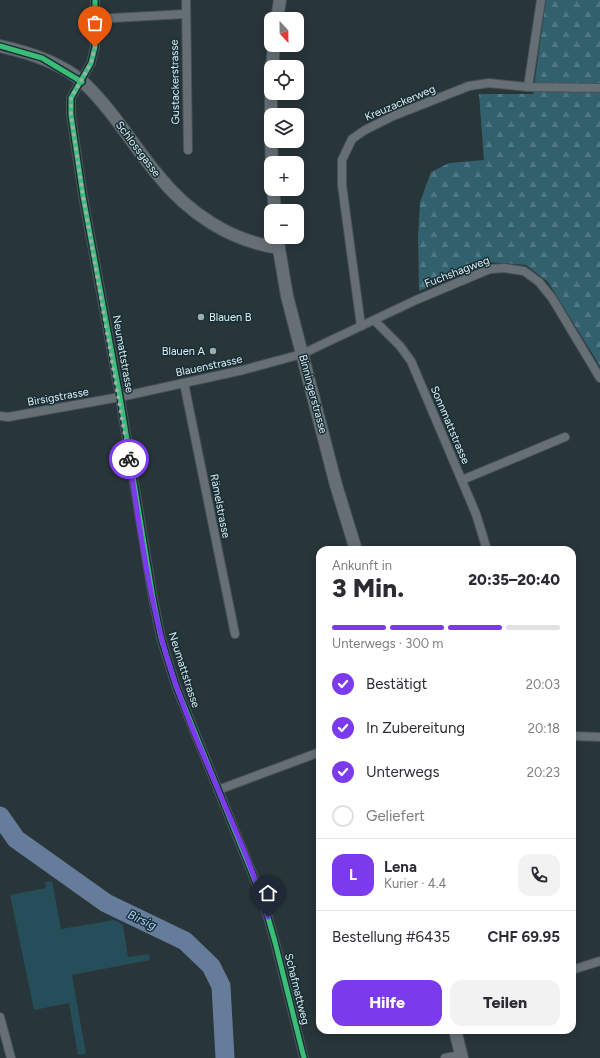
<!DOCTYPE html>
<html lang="de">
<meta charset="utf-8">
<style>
:root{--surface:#fff;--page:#f2f2f3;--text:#2b2b33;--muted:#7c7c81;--line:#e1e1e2;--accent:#7c3aed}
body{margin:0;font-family:Figtree,sans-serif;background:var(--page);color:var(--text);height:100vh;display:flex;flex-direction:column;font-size:15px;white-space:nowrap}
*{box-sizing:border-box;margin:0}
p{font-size:13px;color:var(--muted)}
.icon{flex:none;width:22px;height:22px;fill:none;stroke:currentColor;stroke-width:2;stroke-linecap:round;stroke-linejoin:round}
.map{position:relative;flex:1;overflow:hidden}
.details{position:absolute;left:316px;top:546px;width:260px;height:488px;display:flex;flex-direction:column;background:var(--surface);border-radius:12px;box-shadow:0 2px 10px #0003}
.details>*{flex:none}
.needle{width:26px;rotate:158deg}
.tools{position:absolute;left:264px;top:12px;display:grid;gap:8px}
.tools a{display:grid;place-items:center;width:40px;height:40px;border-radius:8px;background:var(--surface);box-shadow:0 2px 10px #0003;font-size:20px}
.pin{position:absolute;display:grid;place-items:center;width:34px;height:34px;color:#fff;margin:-41px -17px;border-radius:50% 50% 50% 0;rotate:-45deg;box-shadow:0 0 4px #0007}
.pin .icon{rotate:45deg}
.courier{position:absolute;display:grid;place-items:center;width:40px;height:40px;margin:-20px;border:3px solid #7c3aed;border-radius:50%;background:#fff;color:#222;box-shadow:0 1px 5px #0007}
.summary em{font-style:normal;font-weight:800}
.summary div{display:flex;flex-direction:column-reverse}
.summary{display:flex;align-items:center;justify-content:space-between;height:68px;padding:0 16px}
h1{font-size:26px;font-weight:800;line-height:30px}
.bar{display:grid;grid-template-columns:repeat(4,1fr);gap:6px 4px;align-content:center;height:48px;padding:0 16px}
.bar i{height:5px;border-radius:3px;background:var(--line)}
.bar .on{background:var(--accent)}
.bar p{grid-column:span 4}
.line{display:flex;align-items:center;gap:10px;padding:0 16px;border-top:1px solid var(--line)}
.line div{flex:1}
.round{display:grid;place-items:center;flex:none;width:42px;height:42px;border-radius:12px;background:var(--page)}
ol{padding:0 16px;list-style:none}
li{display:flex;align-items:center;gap:12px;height:44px}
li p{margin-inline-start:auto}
li .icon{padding:4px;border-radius:50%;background:var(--accent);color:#fff;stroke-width:4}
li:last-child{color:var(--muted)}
li i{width:22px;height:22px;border:2px solid var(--line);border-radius:50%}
.primary-button{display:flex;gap:8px;margin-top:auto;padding:8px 16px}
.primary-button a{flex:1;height:46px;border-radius:12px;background:var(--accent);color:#fff;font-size:16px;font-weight:800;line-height:46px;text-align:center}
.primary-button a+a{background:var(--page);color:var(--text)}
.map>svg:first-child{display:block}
</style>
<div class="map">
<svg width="600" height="1058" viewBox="0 0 600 1058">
<defs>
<pattern id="forest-firs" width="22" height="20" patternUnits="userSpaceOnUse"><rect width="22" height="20" fill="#33606d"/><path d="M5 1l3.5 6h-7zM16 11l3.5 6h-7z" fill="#507782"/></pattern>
</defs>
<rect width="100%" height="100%" fill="#283539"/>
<path fill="url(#forest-firs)" d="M546,0H600V366L548,282L526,265L488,262L419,291L418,237L420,202L431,172L449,163L484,160L479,94H533Z"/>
<path fill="#264e5a" d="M52,881L61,929L114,920L123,925L128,957L149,954L150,960L72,975L86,1054L78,1055L69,1003L34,1010L10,895L46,888L45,882Z"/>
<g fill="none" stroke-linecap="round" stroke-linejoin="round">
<path stroke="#657c9b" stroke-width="19" d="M0,816L16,839L106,903L185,941L211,966L221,986L225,1058"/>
<g stroke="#475256" stroke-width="10">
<g id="minor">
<path d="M95,0V47L91,63L71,98V115L83,196L120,397L153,598L161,638L176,686L263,900L275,942L304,1058"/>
<path d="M186,0L188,150"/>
<path d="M95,19L185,14"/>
<path d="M528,87L541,0"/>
<path d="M374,320L400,346L411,361L476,514L487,550"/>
<path d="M361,326L342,185V160L352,139L365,130L393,116L469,86L489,83L528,87L600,88"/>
<path d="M184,383L235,634"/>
<path d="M0,416L8,417L120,397L243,370L302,354L416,300L490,269L504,268L524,271L539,282L552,298L600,378"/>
<path d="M462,480L565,437"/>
<path d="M572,736L600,737"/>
<path d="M218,790L320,752"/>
<path d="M572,970L600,961"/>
<path d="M0,1017L11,1058"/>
<path d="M445,1058L461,1055"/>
</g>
</g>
<g stroke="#475256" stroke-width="14">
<g id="secondary">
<path d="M277,19L280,0"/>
<path d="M0,46C28,52 61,63 83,82C112,109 132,144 157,174C188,213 230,241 279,248"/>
<path d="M272,67L274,45"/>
<path d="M271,78V115"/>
<path d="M271,141L272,163"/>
<path d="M273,189L275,211"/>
<path d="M277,237L287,296L336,485L356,550"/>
<path d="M455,1030L462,1058"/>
</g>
</g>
<use href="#minor" stroke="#667074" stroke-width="8"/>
<use href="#secondary" stroke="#667074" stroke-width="12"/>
<g stroke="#172f36" stroke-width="8">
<g id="cycleway">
<path d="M95,0V47L91,63L71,98V115L83,196L120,397L153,598L161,638L176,686L263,900L275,942L304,1058"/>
<path d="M0,46L42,58L82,82"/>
</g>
</g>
<use href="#cycleway" stroke="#3abd76" stroke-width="5"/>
</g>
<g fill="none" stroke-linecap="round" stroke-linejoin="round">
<path stroke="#9fadb1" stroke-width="4" stroke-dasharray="0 7.2" d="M95,47L91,63L71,98V115L83,196L129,459"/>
<path stroke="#7c3aed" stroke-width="5" d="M129,459C140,526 148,596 168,661C195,749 241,830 268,917"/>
</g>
<g fill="#9fadb1" stroke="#172f36" stroke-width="1.5">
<circle cx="201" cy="317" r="4"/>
<circle cx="213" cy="351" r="4"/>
</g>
<g text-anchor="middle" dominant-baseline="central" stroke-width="3" stroke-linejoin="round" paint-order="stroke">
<g font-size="11" fill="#dfedf1" stroke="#172f36">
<text transform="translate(175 82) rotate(-91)">Gustackerstrasse</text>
<text transform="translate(400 103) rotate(-23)">Kreuzackerweg</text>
<text transform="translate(138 149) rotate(53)">Schlossgasse</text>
<text transform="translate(457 272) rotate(-21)">Fuchshagweg</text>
<text transform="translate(123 354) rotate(80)">Neumattstrasse</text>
<text transform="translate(209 366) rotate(-12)">Blauenstrasse</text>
<text transform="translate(313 394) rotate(75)">Binningerstrasse</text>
<text transform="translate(58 397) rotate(-10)">Birsigstrasse</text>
<text transform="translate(450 425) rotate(67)">Sonnmattstrasse</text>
<text transform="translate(220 506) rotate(79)">Rämelstrasse</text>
<text transform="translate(184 670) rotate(72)">Neumattstrasse</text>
<text transform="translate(297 989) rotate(76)">Schafmattweg</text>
</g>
<g font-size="11" fill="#dfedf1" stroke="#172f36" text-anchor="start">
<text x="209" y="317">Blauen B</text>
<text x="205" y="351" text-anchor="end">Blauen A</text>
</g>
<g font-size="12" font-style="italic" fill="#b2d1fd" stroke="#172f36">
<text transform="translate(142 920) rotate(25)">Birsig</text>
</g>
</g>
</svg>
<div class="tools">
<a><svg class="needle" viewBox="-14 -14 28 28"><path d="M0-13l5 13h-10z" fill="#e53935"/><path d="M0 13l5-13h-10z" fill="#7c7c81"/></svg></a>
<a><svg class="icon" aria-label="locate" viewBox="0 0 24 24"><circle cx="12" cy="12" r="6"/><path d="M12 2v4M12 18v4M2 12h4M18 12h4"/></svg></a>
<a><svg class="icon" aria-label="layers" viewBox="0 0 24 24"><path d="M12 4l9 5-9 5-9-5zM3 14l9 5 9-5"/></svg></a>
<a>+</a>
<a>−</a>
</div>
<div class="pin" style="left:95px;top:47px;background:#ea580c"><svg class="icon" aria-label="bag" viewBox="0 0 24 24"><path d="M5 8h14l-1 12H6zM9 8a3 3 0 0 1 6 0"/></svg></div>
<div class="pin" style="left:268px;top:917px;background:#1f2937"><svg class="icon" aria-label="home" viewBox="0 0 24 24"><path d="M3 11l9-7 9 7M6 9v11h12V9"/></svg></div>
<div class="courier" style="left:129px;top:459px"><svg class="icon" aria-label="bike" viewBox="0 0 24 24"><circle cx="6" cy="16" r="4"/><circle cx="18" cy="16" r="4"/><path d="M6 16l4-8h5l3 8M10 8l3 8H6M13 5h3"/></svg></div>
<section class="details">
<div class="summary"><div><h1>3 Min.</h1><p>Ankunft in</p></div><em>20:35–20:40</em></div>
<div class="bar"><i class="on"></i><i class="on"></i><i class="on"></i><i></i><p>Unterwegs · 300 m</p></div>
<ol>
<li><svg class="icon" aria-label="check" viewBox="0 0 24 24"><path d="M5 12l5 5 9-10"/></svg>Bestätigt<p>20:03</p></li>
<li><svg class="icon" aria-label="check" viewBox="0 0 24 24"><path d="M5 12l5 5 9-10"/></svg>In Zubereitung<p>20:18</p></li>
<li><svg class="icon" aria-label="check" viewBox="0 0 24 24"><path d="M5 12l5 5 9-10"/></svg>Unterwegs<p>20:23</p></li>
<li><i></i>Geliefert</li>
</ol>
<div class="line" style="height:72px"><b class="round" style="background:var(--accent);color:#fff">L</b><div><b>Lena</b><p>Kurier · 4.4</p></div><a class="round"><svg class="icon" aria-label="phone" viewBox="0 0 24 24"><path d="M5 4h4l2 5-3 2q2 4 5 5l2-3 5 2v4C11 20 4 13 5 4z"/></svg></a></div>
<div class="line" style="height:52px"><div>Bestellung #6435</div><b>CHF 69.95</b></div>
<div class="primary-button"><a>Hilfe</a><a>Teilen</a></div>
</section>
</div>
